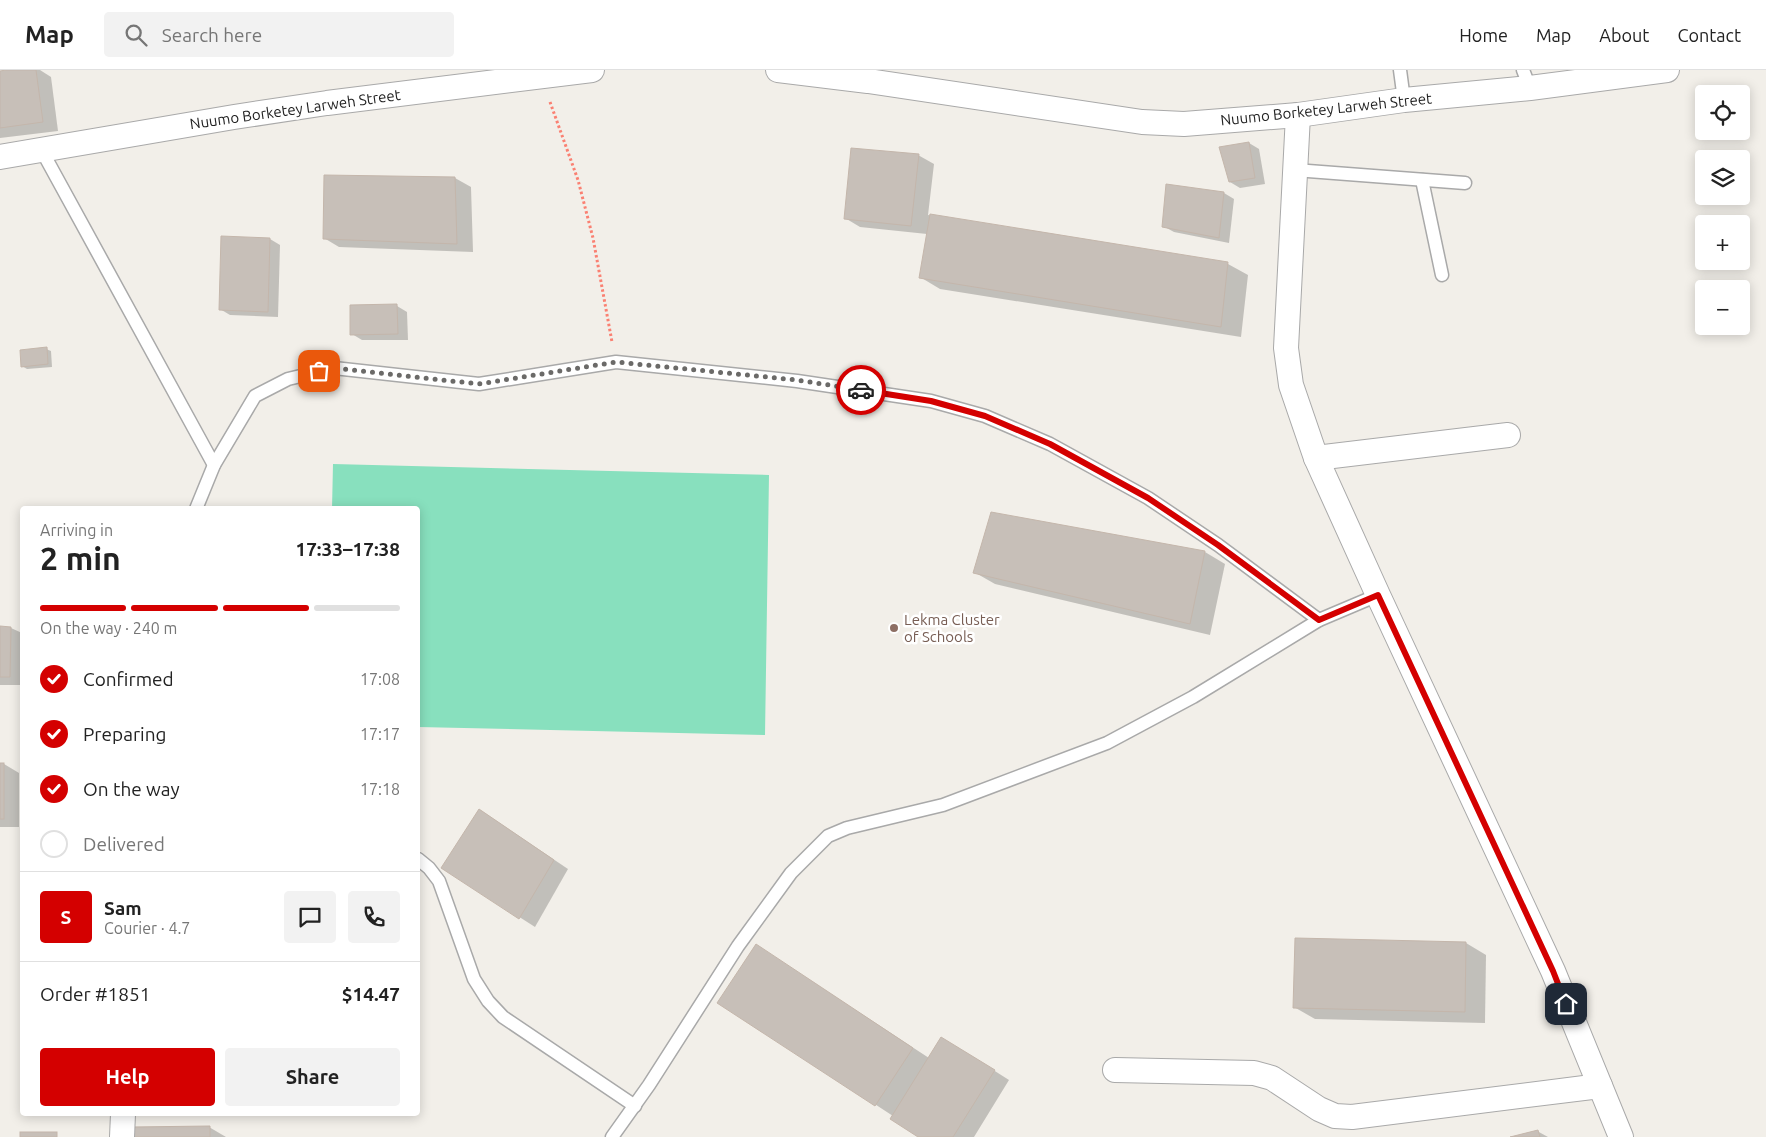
<!DOCTYPE html>
<meta charset="utf-8">
<style>
:root{--surface:#fff;--page:#f2f2f2;--text:#222;--muted:#767676;--line:#e0e0e0;--accent:#d40000}
body{margin:0;font-family:Ubuntu,sans-serif;background:var(--page);color:var(--text);height:100vh;display:flex;flex-direction:column;font-size:19px;white-space:nowrap}
*{box-sizing:border-box;margin:0}
p{font-size:16px;color:var(--muted)}
.icon{flex:none;width:28px;height:28px;fill:none;stroke:currentColor;stroke-width:2;stroke-linecap:round;stroke-linejoin:round}
.map{position:relative;flex:1;overflow:hidden}
.side{position:absolute;left:20px;top:436px;width:400px;height:610px;display:flex;flex-direction:column;background:var(--surface);border-radius:5px;box-shadow:0 2px 12px #0003}
.side>*{flex:none}
.controls{position:absolute;left:1695px;top:15px;display:grid;gap:10px}
.controls a{display:grid;place-items:center;width:55px;height:55px;border-radius:5px;background:var(--surface);box-shadow:0 2px 12px #0003;font-size:25px}
.pin{position:absolute;display:grid;place-items:center;width:42px;height:42px;color:#fff;margin:-21px;border-radius:10px;box-shadow:0 2px 8px #0006}
.courier{position:absolute;display:grid;place-items:center;width:50px;height:50px;margin:-25px;border:4px solid #d40000;border-radius:50%;background:#fff;color:#222;box-shadow:0 1px 6px #0007}
.head em{font-style:normal;font-weight:700}
.head div{display:flex;flex-direction:column-reverse}
.head{display:flex;align-items:center;justify-content:space-between;height:85px;padding:0 20px}
h1{font-size:32px;font-weight:700;line-height:38px}
.bar{display:grid;grid-template-columns:repeat(4,1fr);gap:8px 5px;align-content:center;height:60px;padding:0 20px}
.bar i{height:6px;border-radius:4px;background:var(--line)}
.bar .current{background:var(--accent)}
.bar p{grid-column:span 4}
.line{display:flex;align-items:center;gap:12px;padding:0 20px;border-top:1px solid var(--line)}
.line div{flex:1}
.round{display:grid;place-items:center;flex:none;width:52px;height:52px;border-radius:5px;background:var(--page)}
ol{padding:0 20px;list-style:none}
li{display:flex;align-items:center;gap:15px;height:55px}
li p{margin-inline-start:auto}
li .icon{padding:5px;border-radius:50%;background:var(--accent);color:#fff;stroke-width:4}
li:last-child{color:var(--muted)}
li i{width:28px;height:28px;border:2px solid var(--line);border-radius:50%}
.primary-button{display:flex;gap:10px;margin-top:auto;padding:10px 20px}
.primary-button a{flex:1;height:58px;border-radius:5px;background:var(--accent);color:#fff;font-size:20px;font-weight:700;line-height:58px;text-align:center}
.primary-button a+a{background:var(--page);color:var(--text)}
header{display:flex;align-items:center;gap:30px;box-sizing:border-box;height:70px;padding:0 25px;background:var(--surface);border-bottom:1px solid var(--line)}
header strong{font-size:24px}
nav{display:flex;gap:28px;margin-inline-start:auto;font-size:18px}
.search{width:350px;height:45px;background:var(--page);display:flex;align-items:center;gap:12px;box-sizing:border-box;padding:0 18px;border-radius:5px;color:var(--muted);font-size:19px}
.map>svg:first-child{display:block}
</style>
<header>
<strong>Map</strong>
<div class="search"><svg class="icon" aria-label="search" viewBox="0 0 24 24"><circle cx="10" cy="10" r="6"/><path d="M15 15l6 6"/></svg>Search here</div>
<nav><a>Home</a><a>Map</a><a>About</a><a>Contact</a></nav>
</header>
<div class="map">
<svg width="1766" height="1067" viewBox="0 0 1766 1067">
<rect width="100%" height="100%" fill="#f2efe9"/>
<path fill="#88e0be" d="M333,394L769,405L765,665L418,657V439H332Z"/>
<g fill="#0003">
<path d="M16,0H40L51,7L58,61L0,68V2Z"/>
<path d="M1249,73L1259,79L1265,114L1240,118L1230,112Z"/>
<path d="M918,85L934,94L928,145L1228,194L1248,205L1241,267L940,219L920,207L927,164L860,157L845,148Z"/>
<path d="M325,106L455,108L471,117L473,182L339,177L324,168Z"/>
<path d="M1168,116L1224,123L1234,129L1229,173L1174,162L1163,156Z"/>
<path d="M270,169L280,175L278,247L230,245L220,239Z"/>
<path d="M397,236L407,242L408,270H362L352,264Z"/>
<path d="M46,279L51,281L52,297L27,299L22,296Z"/>
<path d="M992,444L1205,482L1225,494L1210,565L995,514L974,502Z"/>
<path d="M0,558H11L22,563V615H0Z"/>
<path d="M0,694H4L19,703V757H0Z"/>
<path d="M480,740L568,799L535,857L442,798Z"/>
<path d="M1296,869L1466,873L1486,885L1485,953L1315,949L1294,937Z"/>
<path d="M756,875L929,988L957,977L1009,1010L974,1067H921L893,1046L719,932Z"/>
<path d="M209,1057L226,1067H133Z"/>
<path d="M1537,1061L1548,1067H1515Z"/>
</g>
<g fill="#c7bfb8" stroke="#c4b6ab">
<path d="M6,0H36L43,52L0,58V1Z"/>
<path d="M1249,72L1255,108L1229,112L1219,77Z"/>
<path d="M851,78L919,84L911,156L844,149Z"/>
<path d="M324,105L455,107L457,174L323,169Z"/>
<path d="M1166,114L1224,122L1219,168L1162,157Z"/>
<path d="M930,144L1228,192L1221,257L919,208Z"/>
<path d="M221,166L270,168L268,242L219,240Z"/>
<path d="M397,234L398,264L350,265V235Z"/>
<path d="M47,277L48,294L21,297L20,280Z"/>
<path d="M991,442L1205,481L1190,554L973,503Z"/>
<path d="M0,556L11,557L10,607H0Z"/>
<rect x="0" y="693" width="4" height="56"/>
<path d="M479,739L554,790L519,849L441,798Z"/>
<path d="M1295,868L1466,872L1465,942L1293,938Z"/>
<path d="M756,874L913,978L875,1036L717,933Z"/>
<path d="M941,967L995,1000L953,1067H918L890,1049Z"/>
<path d="M210,1056V1067H132V1057Z"/>
<path d="M1538,1060L1540,1067H1510Z"/>
<rect x="20" y="1062" width="37" height="5"/>
</g>
<g fill="none" stroke-linecap="round" stroke-linejoin="round">
<g stroke="#a9a9a9" stroke-width="15">
<g id="lane">
<path d="M1400,0L1404,30"/>
<path d="M1523,0L1530,18"/>
<path d="M42,81L214,395"/>
<path d="M1295,100L1465,113"/>
<path d="M1422,110L1442,205"/>
<path d="M196,439L214,395L255,326L288,309L334,298L479,314L616,292L797,311L931,331L985,346L1050,374L1148,428L1218,475L1319,550"/>
<path d="M418,789L429,798L439,811L474,909L488,931L503,947L635,1036"/>
<path d="M612,1067L649,1015L738,876L791,803L828,766L847,758L943,735L1107,673L1193,627L1319,550L1378,525"/>
</g>
</g>
<g stroke="#a9a9a9" stroke-width="26">
<g id="street">
<path d="M778,0L868,11L1142,52L1184,54L1298,45L1404,30L1530,18L1667,0"/>
<path d="M1298,45L1286,278L1291,315L1316,388L1378,525L1553,901L1621,1067"/>
<path d="M0,87L234,47L327,33L592,0"/>
<path d="M1316,388L1508,365"/>
<path d="M1115,1000L1254,1003L1272,1008L1319,1039L1335,1046L1352,1047L1600,1016"/>
<path d="M122,1067L123,1044"/>
</g>
</g>
<path stroke="#fa8072" stroke-width="3" stroke-dasharray="2.5 2.5" stroke-linecap="butt" d="M550,32L578,110L593,168L612,272"/>
<use href="#lane" stroke="#fff" stroke-width="12"/>
<use href="#street" stroke="#fff" stroke-width="24"/>
</g>
<g fill="none" stroke-linecap="round" stroke-linejoin="round">
<path stroke="#6b6a68" stroke-width="5" stroke-dasharray="0 9" d="M319,301L334,298L479,314L616,292L797,310L861,320"/>
<path stroke="#d40000" stroke-width="6" d="M861,320L931,331L985,346L1050,374L1148,428L1218,475L1319,550L1378,525L1553,901L1566,934"/>
</g>
<circle fill="#8d6e63" stroke="#fff" stroke-width="2" cx="894" cy="558" r="5"/>
<g text-anchor="middle" dominant-baseline="central" stroke-width="5" stroke-linejoin="round" paint-order="stroke">
<g font-size="15" fill="#222" stroke="#fff">
<text transform="translate(295 39) rotate(-8)">Nuumo Borketey Larweh Street</text>
<text transform="translate(1326 39) rotate(-6)">Nuumo Borketey Larweh Street</text>
</g>
<g font-size="15" fill="#785e54" stroke="#fff" text-anchor="start">
<text x="904" y="549">Lekma Cluster<tspan x="904" dy="17">of Schools</tspan></text>
</g>
</g>
</svg>
<div class="controls">
<a><svg class="icon" aria-label="locate" viewBox="0 0 24 24"><circle cx="12" cy="12" r="6"/><path d="M12 2v4M12 18v4M2 12h4M18 12h4"/></svg></a>
<a><svg class="icon" aria-label="layers" viewBox="0 0 24 24"><path d="M12 4l9 5-9 5-9-5zM3 14l9 5 9-5"/></svg></a>
<a>+</a>
<a>−</a>
</div>
<div class="pin" style="left:319px;top:301px;background:#ea580c"><svg class="icon" aria-label="bag" viewBox="0 0 24 24"><path d="M5 8h14l-1 12H6zM9 8a3 3 0 0 1 6 0"/></svg></div>
<div class="pin" style="left:1566px;top:934px;background:#1f2937"><svg class="icon" aria-label="home" viewBox="0 0 24 24"><path d="M3 11l9-7 9 7M6 9v11h12V9"/></svg></div>
<div class="courier" style="left:861px;top:320px"><svg class="icon" aria-label="car" viewBox="0 0 24 24"><path d="M5 17H2v-5l4-1 3-4h7l3 4 3 1v5h-3M9 17h6M6 11h13"/><circle cx="7" cy="17" r="2"/><circle cx="17" cy="17" r="2"/></svg></div>
<section class="side">
<div class="head"><div><h1>2 min</h1><p>Arriving in</p></div><em>17:33–17:38</em></div>
<div class="bar"><i class="current"></i><i class="current"></i><i class="current"></i><i></i><p>On the way · 240 m</p></div>
<ol>
<li><svg class="icon" aria-label="check" viewBox="0 0 24 24"><path d="M5 12l5 5 9-10"/></svg>Confirmed<p>17:08</p></li>
<li><svg class="icon" aria-label="check" viewBox="0 0 24 24"><path d="M5 12l5 5 9-10"/></svg>Preparing<p>17:17</p></li>
<li><svg class="icon" aria-label="check" viewBox="0 0 24 24"><path d="M5 12l5 5 9-10"/></svg>On the way<p>17:18</p></li>
<li><i></i>Delivered</li>
</ol>
<div class="line" style="height:90px"><b class="round" style="background:var(--accent);color:#fff">S</b><div><b>Sam</b><p>Courier · 4.7</p></div><a class="round"><svg class="icon" aria-label="chat" viewBox="0 0 24 24"><path d="M4 5h16v11H9l-5 4z"/></svg></a><a class="round"><svg class="icon" aria-label="phone" viewBox="0 0 24 24"><path d="M5 4h4l2 5-3 2q2 4 5 5l2-3 5 2v4C11 20 4 13 5 4z"/></svg></a></div>
<div class="line" style="height:65px"><div>Order #1851</div><b>$14.47</b></div>
<div class="primary-button"><a>Help</a><a>Share</a></div>
</section>
</div>
